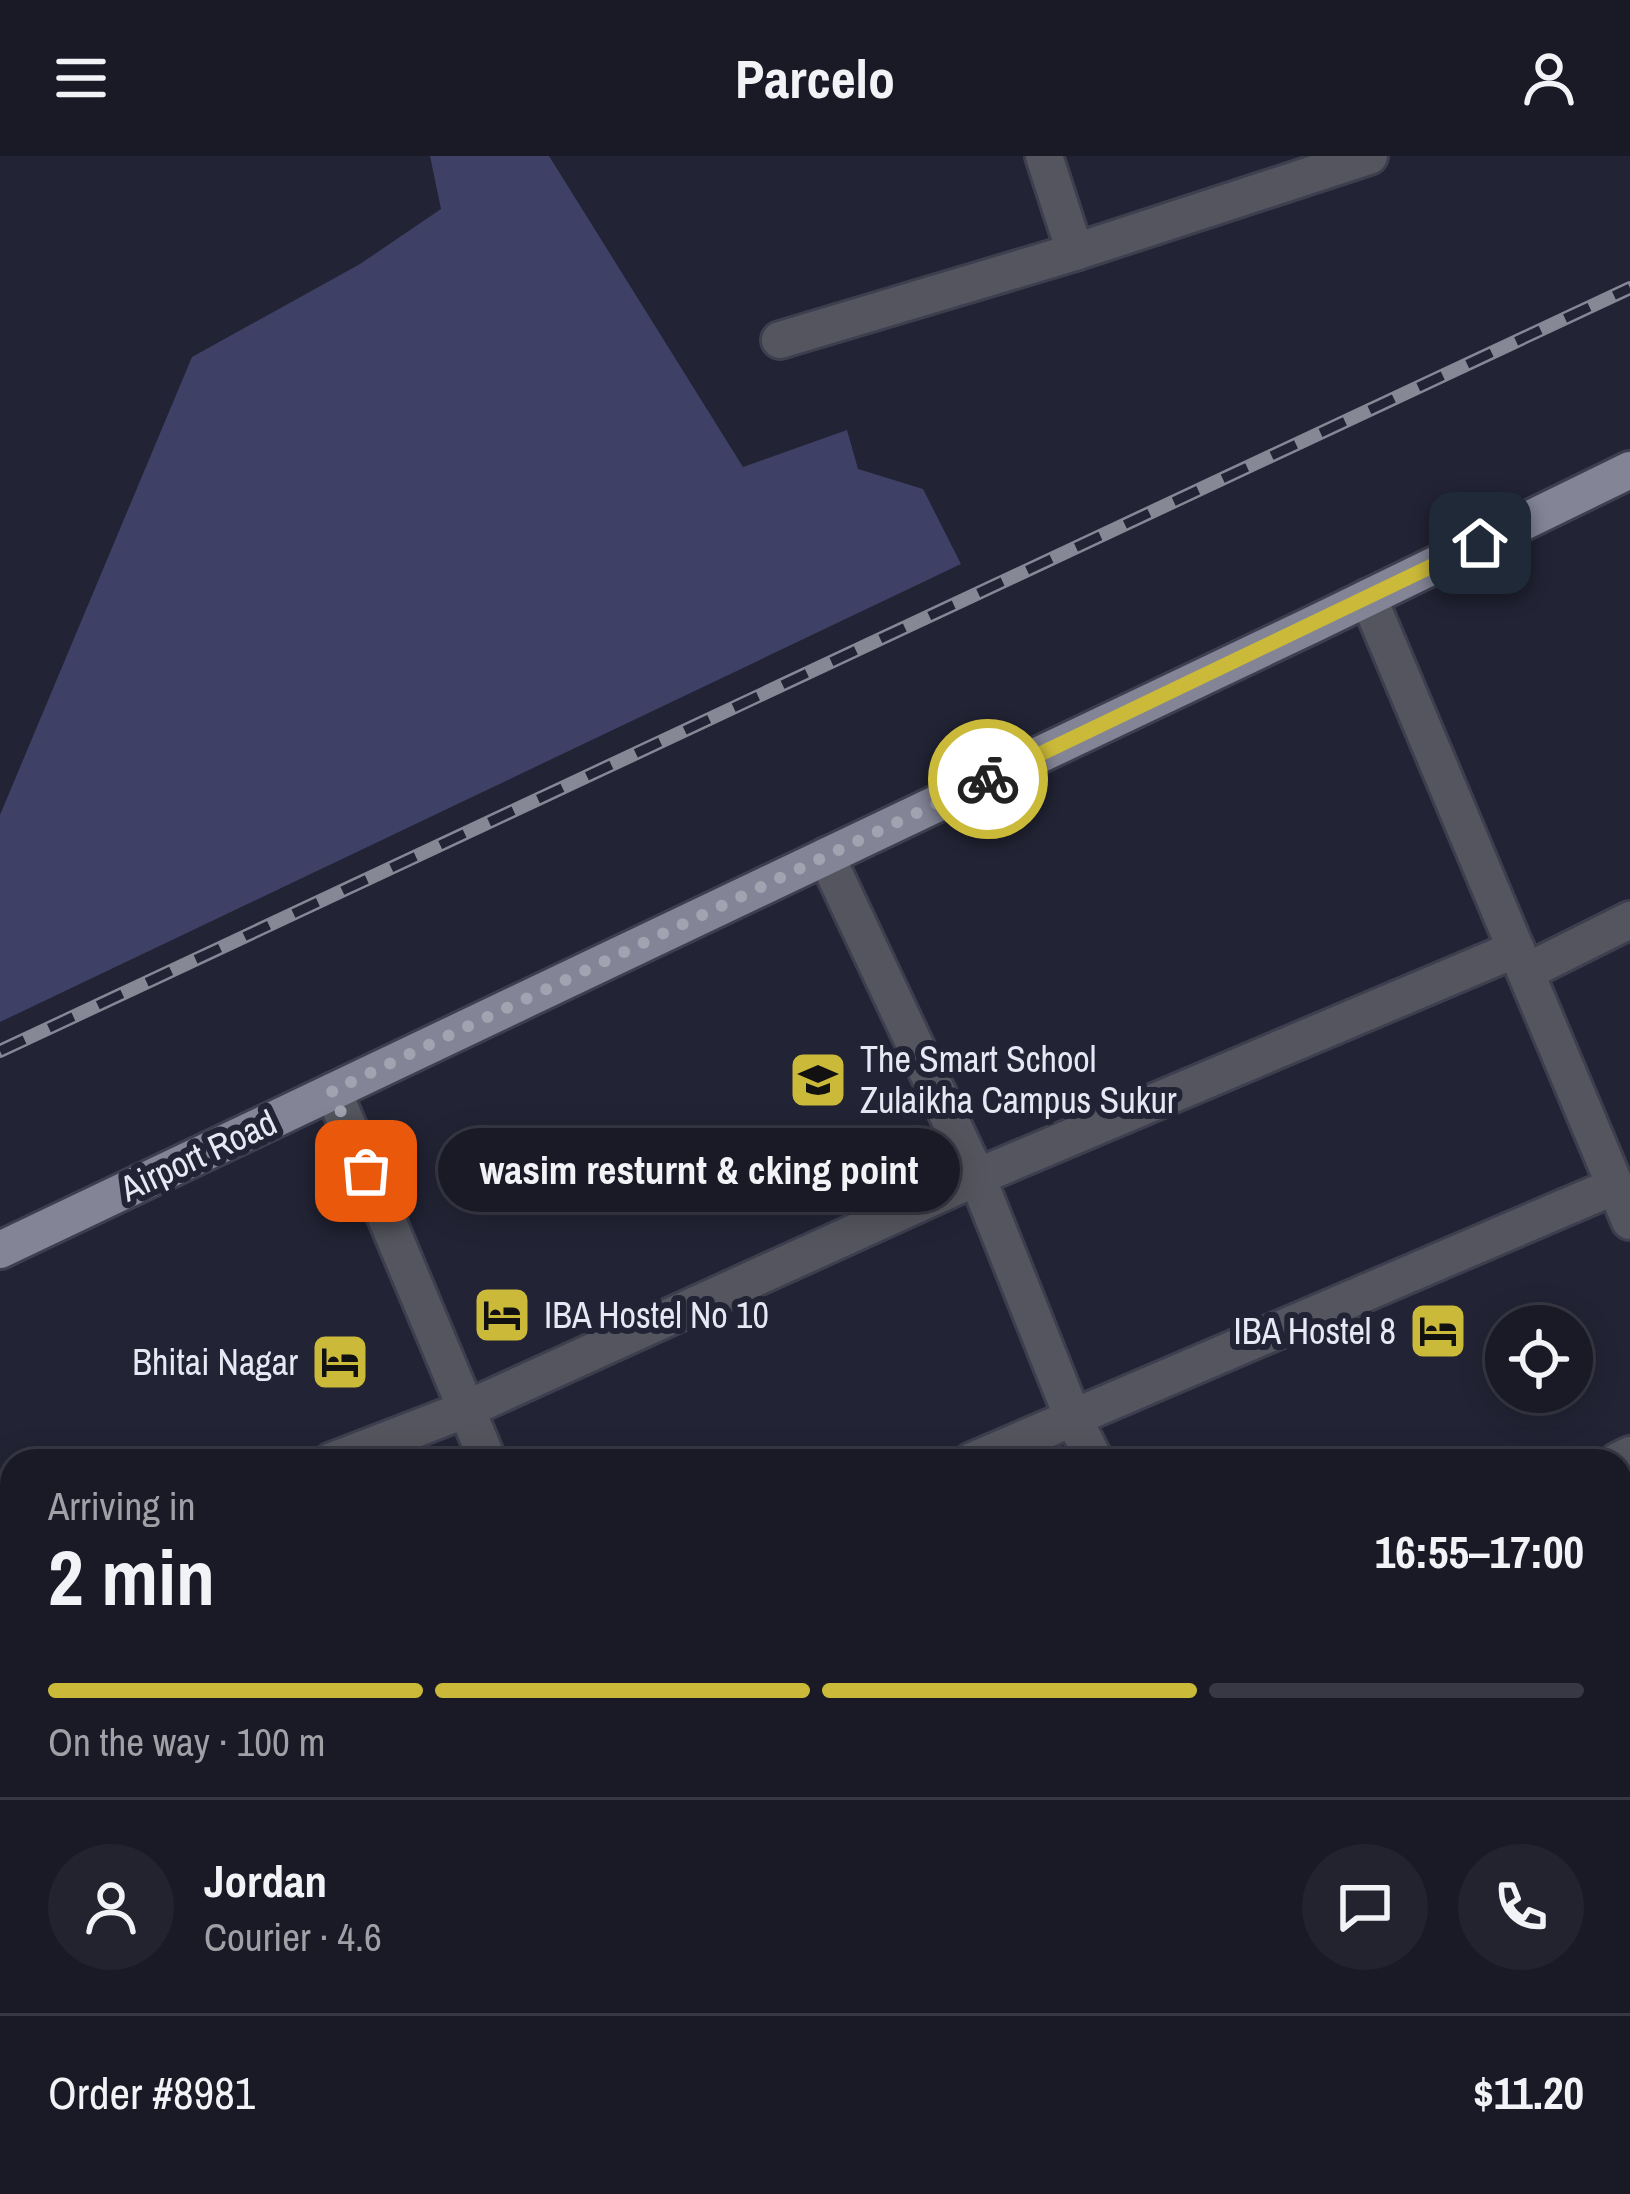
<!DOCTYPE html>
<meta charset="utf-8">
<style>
:root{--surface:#1a1a27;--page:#23232f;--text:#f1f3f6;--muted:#9fa1a7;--line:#383844;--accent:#cbba39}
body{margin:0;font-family:"Archivo Narrow",sans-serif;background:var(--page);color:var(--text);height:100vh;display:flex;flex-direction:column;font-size:45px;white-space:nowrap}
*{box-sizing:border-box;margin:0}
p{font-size:39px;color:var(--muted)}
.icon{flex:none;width:66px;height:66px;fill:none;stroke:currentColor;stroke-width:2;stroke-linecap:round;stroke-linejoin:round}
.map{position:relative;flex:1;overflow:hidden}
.side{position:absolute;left:0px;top:1293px;width:1632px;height:747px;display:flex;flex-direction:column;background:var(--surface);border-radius:36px 36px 0 0;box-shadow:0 6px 30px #0003,0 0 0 3px var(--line)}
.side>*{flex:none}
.buttons{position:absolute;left:1485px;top:1149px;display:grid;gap:24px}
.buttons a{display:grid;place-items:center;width:108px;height:108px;border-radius:50%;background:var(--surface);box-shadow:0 6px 30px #0003,0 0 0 3px var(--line);font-size:60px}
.pin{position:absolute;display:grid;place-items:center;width:102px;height:102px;color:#fff;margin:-51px;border-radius:24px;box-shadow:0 6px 18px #0006}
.courier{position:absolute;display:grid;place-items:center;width:120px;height:120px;margin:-60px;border:9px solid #cbba39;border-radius:50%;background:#fff;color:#222;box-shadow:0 3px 15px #0007}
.bubble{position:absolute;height:84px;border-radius:42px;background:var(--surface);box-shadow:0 6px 30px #0003,0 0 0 3px var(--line);font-size:39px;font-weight:800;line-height:84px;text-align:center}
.headline em{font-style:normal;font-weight:800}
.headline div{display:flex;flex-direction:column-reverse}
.headline{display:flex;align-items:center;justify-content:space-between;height:204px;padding:0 48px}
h1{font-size:78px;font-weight:800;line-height:90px}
.bar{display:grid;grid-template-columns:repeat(4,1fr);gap:18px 12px;align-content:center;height:144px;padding:0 48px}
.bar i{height:15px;border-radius:9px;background:var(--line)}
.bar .on{background:var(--accent)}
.bar p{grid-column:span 4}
.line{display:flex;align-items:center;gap:30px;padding:0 48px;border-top:3px solid var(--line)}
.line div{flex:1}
.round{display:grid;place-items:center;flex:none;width:126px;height:126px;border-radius:63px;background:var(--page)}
header{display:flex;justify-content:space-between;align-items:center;height:156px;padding:0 48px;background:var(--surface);font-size:54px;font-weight:800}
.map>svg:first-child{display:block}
</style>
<header><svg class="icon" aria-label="menu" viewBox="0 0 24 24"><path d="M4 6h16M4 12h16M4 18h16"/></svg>Parcelo<svg class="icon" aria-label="person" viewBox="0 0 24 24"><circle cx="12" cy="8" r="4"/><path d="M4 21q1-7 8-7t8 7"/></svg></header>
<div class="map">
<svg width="1630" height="2038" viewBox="0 0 1630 2038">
<rect width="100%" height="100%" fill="#222334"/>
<path fill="#3e4065" d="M430,0H549L743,311L847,274L858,313L923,333L961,408L0,866V659L192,201L360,108L441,53Z"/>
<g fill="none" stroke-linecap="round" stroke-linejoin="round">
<g stroke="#3d3f4f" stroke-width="42">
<g id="minor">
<path d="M1044,0L1075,96L1369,0"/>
<path d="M780,184L1075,96"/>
<path d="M1368,441L1630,1065"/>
<path d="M826,700L977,1021L1073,1262L1095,1305"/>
<path d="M1526,816L1630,764"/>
<path d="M333,935L488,1305"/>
<path d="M332,1305L467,1253L977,1021L1516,793"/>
<path d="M972,1305L1615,1030"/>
<path d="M1618,1305L1630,1299"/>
<path d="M0,1433L12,1429"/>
<path d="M1620,1606L1630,1601"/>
<path d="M0,1703L12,1698"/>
<path d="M1620,1899L1630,1895"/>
<path d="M0,1932L12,1960"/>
<path d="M1620,1968L1630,1964"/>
<path d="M41,2028L45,2038"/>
<path d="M780,2028L784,2038"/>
<path d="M1575,2028L1579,2038"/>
<path d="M584,2038L607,2028"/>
<path d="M960,2038L984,2028"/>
<path d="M1272,2038L1297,2028"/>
<path d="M1444,2038L1469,2028"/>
</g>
</g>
<g stroke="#3d3f4f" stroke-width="42">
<path id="major" d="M0,1094L1316,467L1630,314"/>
</g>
<use href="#minor" stroke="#54555e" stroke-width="36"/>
<use href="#major" stroke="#838597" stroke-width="36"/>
<g stroke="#878896" stroke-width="14">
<path id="rail" d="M0,895L1630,132"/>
</g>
<use href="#rail" stroke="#222334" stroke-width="9" stroke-dasharray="27" stroke-linecap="butt"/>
</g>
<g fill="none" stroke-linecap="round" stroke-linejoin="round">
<path stroke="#a1a3b0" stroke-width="12" stroke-dasharray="0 21.6" d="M366,1015L332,935L988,623"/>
<path stroke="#cbba39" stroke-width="15" d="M988,623L1480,387"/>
</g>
<defs>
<g id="school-square" transform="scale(3)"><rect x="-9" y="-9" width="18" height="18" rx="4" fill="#cbba39" stroke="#222334"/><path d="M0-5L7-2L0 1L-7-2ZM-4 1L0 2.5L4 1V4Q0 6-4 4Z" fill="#111"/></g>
<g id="hotel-square" transform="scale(3)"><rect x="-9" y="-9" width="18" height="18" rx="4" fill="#cbba39" stroke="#222334"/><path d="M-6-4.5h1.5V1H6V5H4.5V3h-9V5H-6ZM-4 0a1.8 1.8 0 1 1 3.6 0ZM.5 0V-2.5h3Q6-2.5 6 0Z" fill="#111"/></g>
</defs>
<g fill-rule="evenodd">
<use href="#school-square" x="818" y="924"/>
<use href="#hotel-square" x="502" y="1159"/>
<use href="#hotel-square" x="1438" y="1175"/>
<use href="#hotel-square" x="340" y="1206"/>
</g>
<g text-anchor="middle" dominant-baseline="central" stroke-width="12" stroke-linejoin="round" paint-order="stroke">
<g font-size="36" fill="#e6e8f3" stroke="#222334" text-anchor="start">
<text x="860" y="903">The Smart School<tspan x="860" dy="41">Zulaikha Campus Sukur</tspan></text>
<text x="544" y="1159">IBA Hostel No 10</text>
<text x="1396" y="1175" text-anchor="end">IBA Hostel 8</text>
<text x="298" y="1206" text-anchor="end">Bhitai Nagar</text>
</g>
<g font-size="36" fill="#e6e8f3" stroke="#222334">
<text transform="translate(198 999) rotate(-25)">Airport Road</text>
</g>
</g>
</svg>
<div class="buttons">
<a><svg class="icon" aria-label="locate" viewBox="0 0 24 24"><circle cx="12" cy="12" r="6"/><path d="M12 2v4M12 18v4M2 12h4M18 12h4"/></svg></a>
</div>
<div class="pin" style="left:366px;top:1015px;background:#ea580c"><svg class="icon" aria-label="bag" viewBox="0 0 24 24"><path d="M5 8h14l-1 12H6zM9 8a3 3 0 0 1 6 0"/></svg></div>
<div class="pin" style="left:1480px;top:387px;background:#1f2937"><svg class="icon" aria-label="home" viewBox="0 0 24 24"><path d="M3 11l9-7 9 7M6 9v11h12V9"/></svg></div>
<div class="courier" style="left:988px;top:623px"><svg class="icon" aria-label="bike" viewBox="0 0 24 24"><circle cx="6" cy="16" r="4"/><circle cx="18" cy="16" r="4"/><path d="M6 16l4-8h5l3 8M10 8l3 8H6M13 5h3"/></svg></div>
<div class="bubble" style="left:438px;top:972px;width:522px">wasim resturnt &amp; cking point</div>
<section class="side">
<div class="headline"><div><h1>2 min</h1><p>Arriving in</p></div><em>16:55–17:00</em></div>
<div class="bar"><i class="on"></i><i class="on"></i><i class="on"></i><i></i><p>On the way · 100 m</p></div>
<div class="line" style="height:216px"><a class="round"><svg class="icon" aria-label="person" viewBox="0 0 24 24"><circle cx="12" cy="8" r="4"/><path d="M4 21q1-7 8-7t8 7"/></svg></a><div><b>Jordan</b><p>Courier · 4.6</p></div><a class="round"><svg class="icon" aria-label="chat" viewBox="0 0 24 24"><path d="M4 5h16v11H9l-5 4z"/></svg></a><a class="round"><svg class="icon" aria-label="phone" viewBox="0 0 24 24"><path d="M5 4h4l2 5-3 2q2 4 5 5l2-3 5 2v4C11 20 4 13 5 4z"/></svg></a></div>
<div class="line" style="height:156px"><div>Order #8981</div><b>$11.20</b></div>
</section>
</div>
